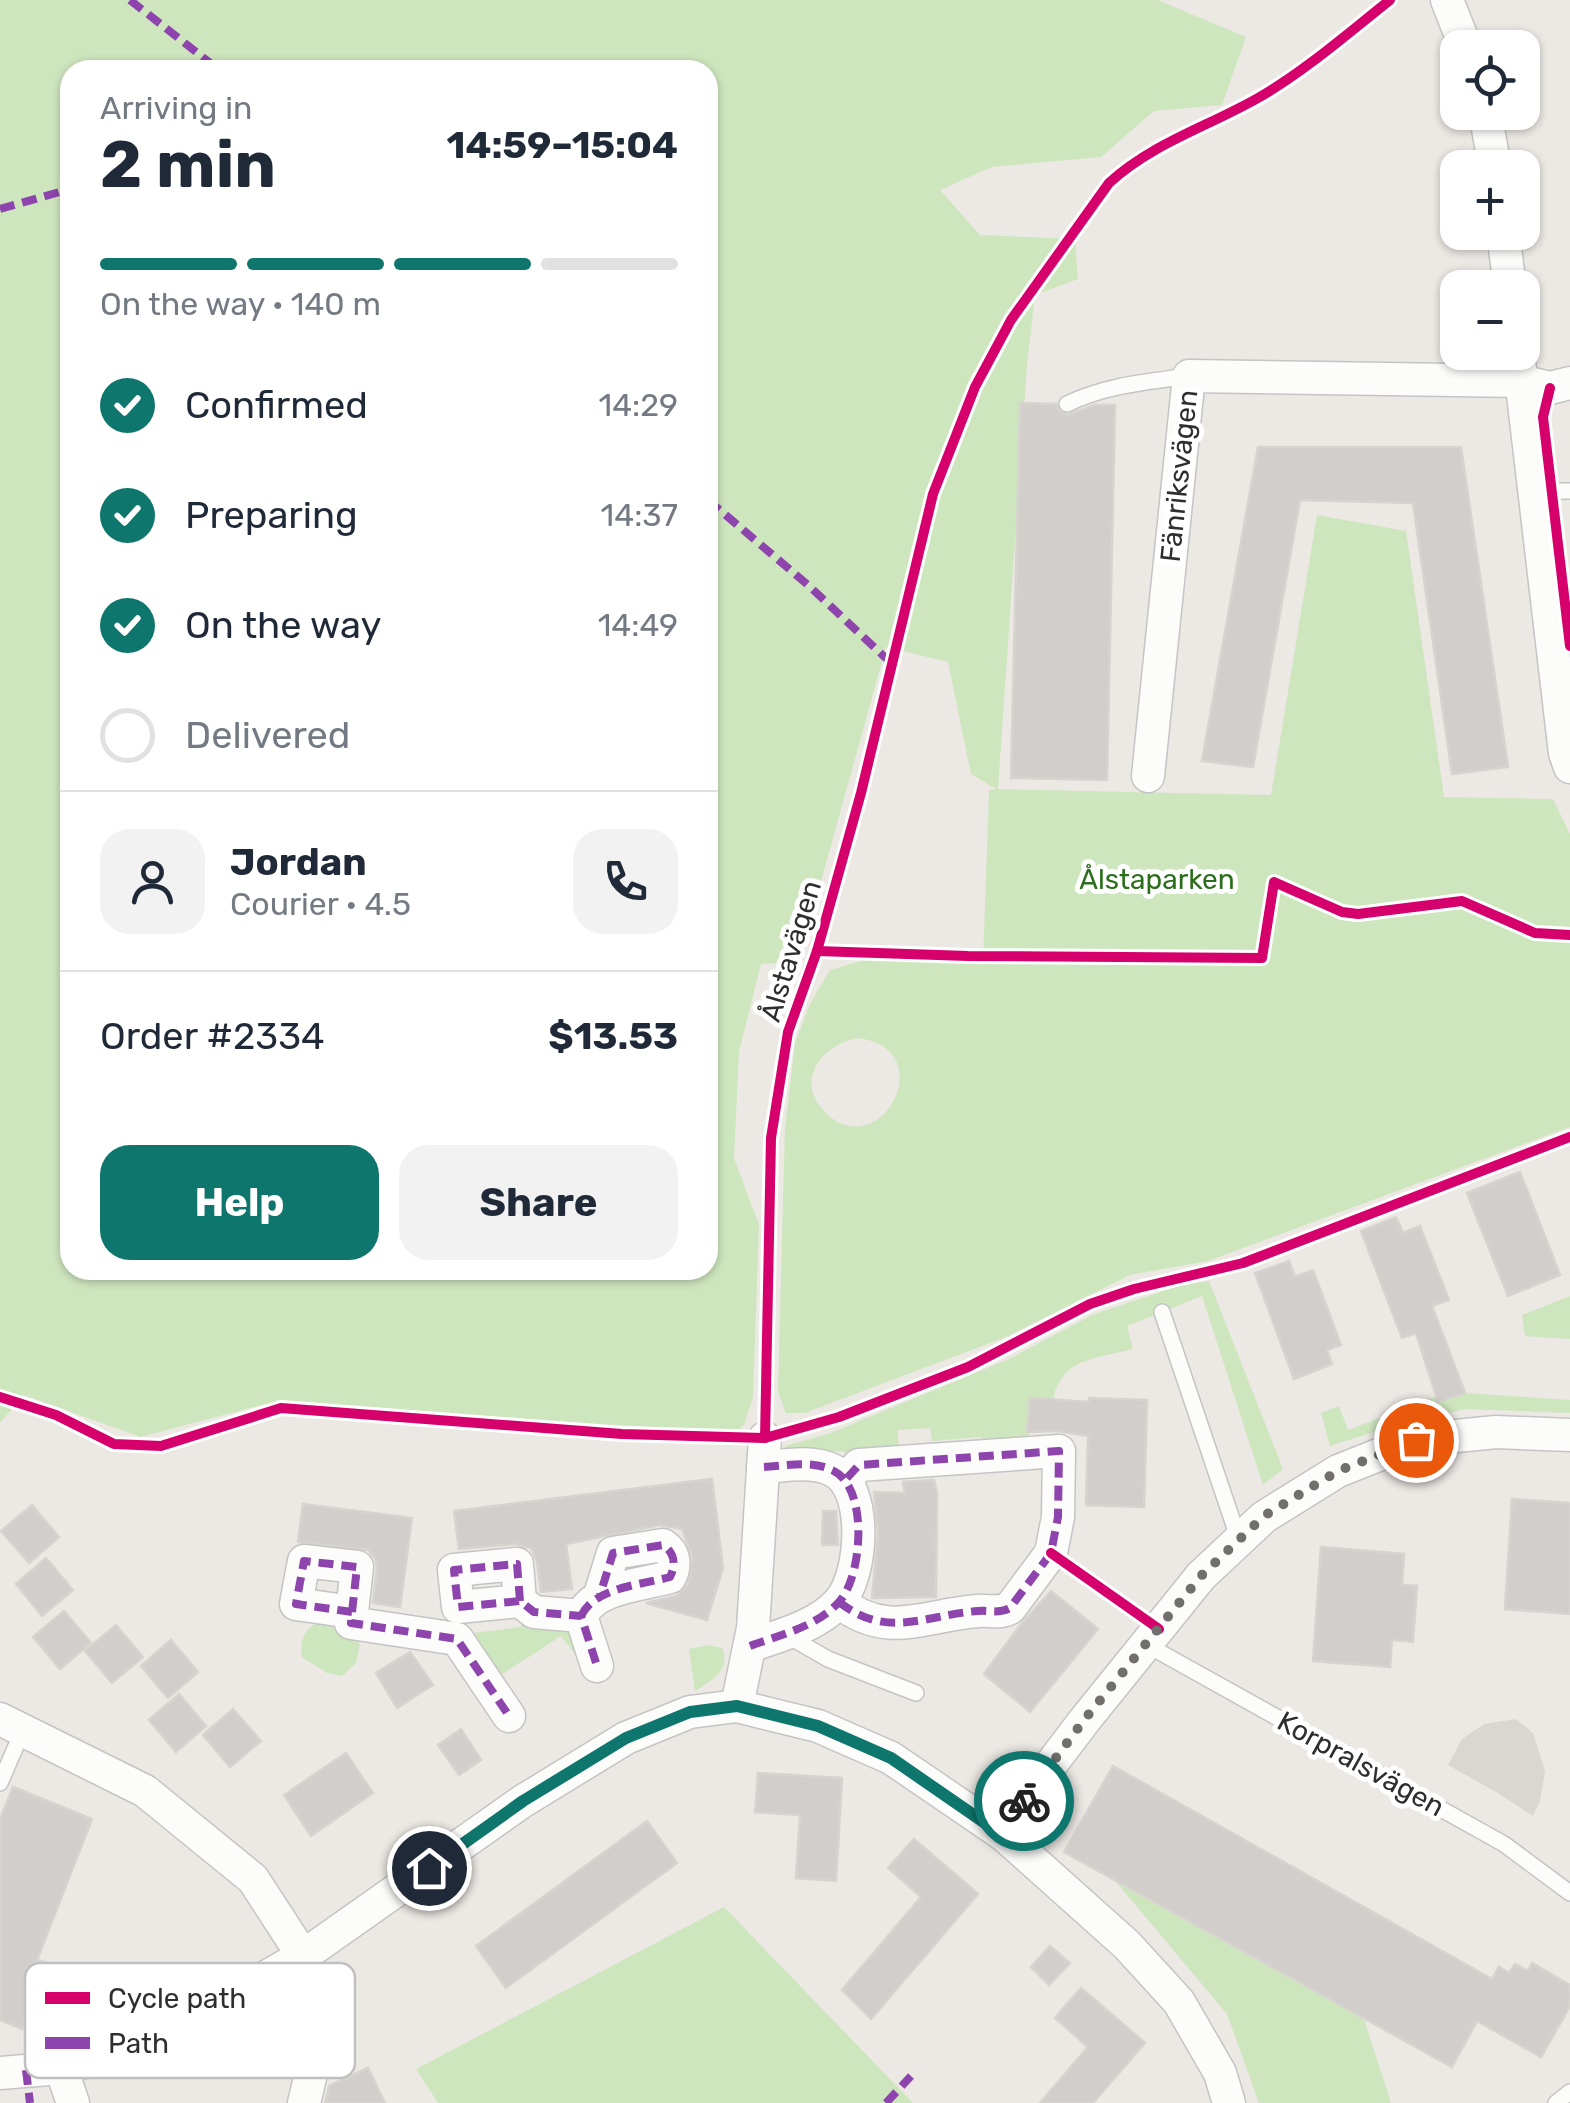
<!DOCTYPE html>
<meta charset="utf-8">
<style>
:root{--surface:#fff;--page:#f2f2f3;--text:#1f2937;--muted:#747a83;--line:#e0e1e3;--accent:#0f766e}
body{margin:0;font-family:Rubik,sans-serif;background:var(--page);color:var(--text);height:100vh;display:flex;flex-direction:column;font-size:38px;white-space:nowrap}
*{box-sizing:border-box;margin:0}
p{font-size:32px;color:var(--muted)}
.icon{flex:none;width:55px;height:55px;fill:none;stroke:currentColor;stroke-width:2;stroke-linecap:round;stroke-linejoin:round}
.map{position:relative;flex:1;overflow:hidden}
.side{position:absolute;left:60px;top:60px;width:658px;height:1220px;display:flex;flex-direction:column;background:var(--surface);border-radius:30px;box-shadow:0 2px 8px #0004}
.side>*{flex:none}
.fabs{position:absolute;left:1440px;top:30px;display:grid;gap:20px}
.fabs a{display:grid;place-items:center;width:100px;height:100px;border-radius:20px;background:var(--surface);box-shadow:0 2px 8px #0004;font-size:50px}
.pin{position:absolute;display:grid;place-items:center;width:85px;height:85px;color:#fff;margin:-42px;border:5px solid #fff;border-radius:50%;box-shadow:0 2px 10px #0007}
.courier{position:absolute;display:grid;place-items:center;width:100px;height:100px;margin:-50px;border:8px solid #0f766e;border-radius:50%;background:#fff;color:#222;box-shadow:0 2px 12px #0007}
.headline em{font-style:normal;font-weight:700}
.headline div{display:flex;flex-direction:column-reverse}
.headline{display:flex;align-items:center;justify-content:space-between;height:170px;padding:0 40px}
h1{font-size:65px;font-weight:700;line-height:75px}
.bar{display:grid;grid-template-columns:repeat(4,1fr);gap:15px 10px;align-content:center;height:120px;padding:0 40px}
.bar i{height:12px;border-radius:8px;background:var(--line)}
.bar .current{background:var(--accent)}
.bar p{grid-column:span 4}
.line{display:flex;align-items:center;gap:25px;padding:0 40px;border-top:2px solid var(--line)}
.line div{flex:1}
.round{display:grid;place-items:center;flex:none;width:105px;height:105px;border-radius:30px;background:var(--page)}
ol{padding:0 40px;list-style:none}
li{display:flex;align-items:center;gap:30px;height:110px}
li p{margin-inline-start:auto}
li .icon{padding:10px;border-radius:50%;background:var(--accent);color:#fff;stroke-width:4}
li:last-child{color:var(--muted)}
li i{width:55px;height:55px;border:5px solid var(--line);border-radius:50%}
.cta{display:flex;gap:20px;margin-top:auto;padding:20px 40px}
.cta a{flex:1;height:115px;border-radius:30px;background:var(--accent);color:#fff;font-size:40px;font-weight:700;line-height:115px;text-align:center}
.cta a+a{background:var(--page);color:var(--text)}
.map>svg:first-child{display:block}
</style>
<div class="map">
<svg width="1570" height="2103" viewBox="0 0 1570 2103">
<rect width="100%" height="100%" fill="#ece8e4"/>
<g fill="#cee6be" fill-rule="evenodd">
<path d="M0,0H1158L1246,37L1222,105L1154,111L1101,157L992,167L940,190L980,235L1075,239L1078,279L1035,295L1027,365L998,789L1271,795L1317,515L1406,531L1444,797L1553,799L1570,834V1127L1208,1261L1130,1275L1006,1337L805,1413H786L778,1392L785,1127L795,1043L809,1006L830,970L864,960L983,961L989,790L996,789L971,774L948,662L886,647L802,950L783,963L761,964L739,1052L734,1158L759,1225L753,1397L744,1425L735,1432L266,1404L140,1437L24,1395L0,1423ZM70,70H708V1270H70ZM858,1038C944,1049 879,1169 824,1111C794,1080 823,1044 858,1038Z"/>
<path d="M1209,1281L1283,1469L1263,1485L1202,1296L1127,1326L1133,1349C1096,1359 1063,1357 1053,1399L1030,1398L1029,1443L985,1448L981,1437L932,1441L930,1428L898,1430L899,1456L859,1459L841,1451L788,1459L785,1446L828,1434L1009,1359L1092,1315L1178,1286Z"/>
<path d="M1570,1296V1339L1525,1336L1522,1315Z"/>
<path d="M1465,1393L1570,1400V1413L1466,1409L1396,1425L1330,1446L1321,1413L1339,1406L1348,1430L1437,1396L1439,1402Z"/>
<path d="M520,1612L574,1619L579,1659L561,1636L490,1682L465,1634L521,1627Z"/>
<path d="M323,1621L348,1630L360,1644L356,1663L342,1676L327,1673L302,1657C299,1640 305,1626 323,1621Z"/>
<path d="M709,1645L722,1648C732,1669 710,1682 695,1691L689,1649Z"/>
<path d="M1116,1882L1364,2019L1391,2103H1259L1227,2014Z"/>
<path d="M724,1907L913,2103H438L416,2069Z"/>
</g>
<path fill="#dad6d2" d="M1516,1719L1533,1733L1545,1771L1540,1801L1533,1816L1496,1792L1448,1765L1462,1739L1484,1724Z"/>
<g fill="#d1cecb" stroke="#d7d4d0" stroke-width="2.5">
<path d="M1020,403L1056,404L1060,412L1067,415L1095,405H1115L1107,780L1011,778Z"/>
<path d="M1258,447H1461L1508,767L1452,774L1413,503L1300,500L1253,767L1202,761Z"/>
<path d="M1520,1172L1560,1275L1508,1296L1467,1193Z"/>
<path d="M1396,1217L1403,1233L1420,1226L1449,1300L1432,1306L1465,1393L1438,1402L1416,1333L1402,1338L1361,1231Z"/>
<path d="M1289,1261L1295,1277L1313,1270L1341,1345L1327,1350L1332,1364L1294,1379L1255,1273Z"/>
<path d="M1030,1398L1089,1402V1398L1147,1400L1144,1507L1086,1505L1088,1436L1058,1431L1027,1432Z"/>
<path d="M712,1479L723,1568L707,1620L646,1603L676,1596L688,1585L693,1558L682,1529L660,1525L566,1544L572,1589L541,1592L537,1561L531,1548L515,1544L459,1549L454,1511Z"/>
<path d="M934,1480L937,1493L936,1597L872,1598L878,1533L874,1492L905,1493L903,1482Z"/>
<path d="M1512,1499L1570,1503V1614L1505,1609Z"/>
<path d="M303,1504L412,1518L400,1607L373,1603L377,1568L375,1558L368,1550L298,1542Z"/>
<path d="M32,1505L59,1537L29,1563L1,1531Z"/>
<path d="M823,1511H836L838,1545H822Z"/>
<path d="M1321,1547L1404,1554L1402,1585L1417,1586L1413,1642L1392,1640L1390,1667L1313,1661Z"/>
<path d="M46,1558L73,1590L42,1616L16,1584Z"/>
<path d="M1051,1591L1098,1629L1030,1712L984,1674L1021,1624Z"/>
<path d="M64,1611L91,1643L60,1669L33,1637Z"/>
<path d="M116,1625L143,1657L112,1683L85,1651Z"/>
<path d="M171,1640L198,1672L168,1698L141,1666Z"/>
<path d="M410,1652L433,1685L397,1708L376,1673Z"/>
<path d="M179,1694L206,1726L176,1752L149,1720Z"/>
<path d="M233,1709L261,1741L230,1767L203,1735Z"/>
<path d="M461,1729L481,1760L459,1775L438,1745Z"/>
<path d="M346,1753L373,1793L311,1836L284,1795Z"/>
<path d="M1113,1766L1492,1979L1499,1967L1509,1973L1515,1964L1528,1971L1532,1963L1570,1985V2006L1541,2057L1477,2021L1452,2067L1064,1852Z"/>
<path d="M758,1773L842,1778L836,1881L796,1878L800,1815L755,1812Z"/>
<path d="M13,1787L92,1819L37,1960L47,1963L22,2029L0,2020V1819Z"/>
<path d="M647,1821L677,1863L506,1988L476,1946Z"/>
<path d="M914,1839L978,1894L871,2019L842,1990L921,1897L888,1868Z"/>
<path d="M1050,1946L1070,1963L1049,1985L1031,1967Z"/>
<path d="M1081,1988L1145,2043L1093,2103H1040L1088,2047L1055,2018Z"/>
<path d="M368,2068L385,2103H325L329,2086Z"/>
</g>
<g fill="none" stroke-linecap="round" stroke-linejoin="round">
<g stroke="#c5c4c5" stroke-width="18">
<g id="service">
<path d="M1067,404C1106,385 1147,382 1189,376"/>
<path d="M1534,491H1570"/>
<path d="M1162,1312L1239,1540"/>
<path d="M788,1636L828,1659L916,1693"/>
<path d="M1147,1645L1504,1844L1570,1893"/>
<path d="M0,1783L23,1730"/>
<path d="M1556,2103L1570,2092"/>
</g>
</g>
<g stroke="#c5c4c5" stroke-width="35">
<g id="minor">
<path d="M1447,0L1466,48"/>
<path d="M1485,112L1495,168"/>
<path d="M1503,232L1510,288"/>
<path d="M1518,352L1565,753L1570,767"/>
<path d="M1148,776L1189,376L1521,381L1550,388L1570,383"/>
<path d="M520,1601L517,1564L454,1570L458,1607L520,1601L534,1612L581,1616L597,1666"/>
<path d="M839,1602C888,1640 924,1615 978,1611C990,1610 999,1614 1010,1608L1051,1553L1058,1517L1059,1451L859,1465L846,1479"/>
<path d="M352,1612L357,1567L304,1561L296,1604L352,1612L351,1623L457,1639L509,1716"/>
<path d="M581,1616C595,1587 641,1585 670,1577C676,1565 675,1553 663,1545L613,1553L600,1595"/>
<path d="M750,1646C780,1635 816,1627 839,1602C863,1576 869,1486 832,1470C811,1460 784,1466 763,1467"/>
<path d="M737,1706L753,1628L765,1438"/>
<path d="M0,1719L145,1791L253,1879L303,1956L316,2009L310,2078L304,2103"/>
<path d="M1004,1835L1024,1800L1084,1721L1201,1576L1264,1517L1338,1471L1416,1440L1496,1432L1570,1435"/>
<path d="M61,2068L73,2103"/>
<path d="M0,2073L61,2068L140,2049L303,1956L523,1801L626,1738L690,1712L737,1706L818,1726L891,1758L1004,1835L1127,1945L1179,2002L1220,2073L1229,2103"/>
</g>
</g>
<use href="#service" stroke="#fcfcfb" stroke-width="15"/>
<use href="#minor" stroke="#fcfcfb" stroke-width="32"/>
<g stroke="#8e44ad" stroke-width="8" stroke-dasharray="15 8" stroke-linecap="butt">
<path d="M130,0L219,70"/>
<path d="M0,209L70,189"/>
<path d="M708,500L808,585L891,663"/>
<path d="M520,1601L517,1564L454,1570L458,1607L520,1601L534,1612L581,1616L597,1666"/>
<path d="M839,1602C888,1640 924,1615 978,1611C990,1610 999,1614 1010,1608L1051,1553L1058,1517L1059,1451L859,1465L846,1479"/>
<path d="M352,1612L357,1567L304,1561L296,1604L352,1612L351,1623L457,1639L509,1716"/>
<path d="M581,1616C595,1587 641,1585 670,1577C676,1565 675,1553 663,1545L613,1553L600,1595"/>
<path d="M750,1646C780,1635 816,1627 839,1602C863,1576 869,1486 832,1470C811,1460 784,1466 763,1467"/>
<path d="M26,2070L30,2103"/>
<path d="M886,2103L911,2076"/>
</g>
<g stroke="#fff" stroke-width="16">
<g id="cycleway">
<path d="M1550,388L1543,417L1570,646"/>
<path d="M817,951L968,956L1262,958L1274,882L1342,912L1358,914L1462,901L1535,933L1570,935"/>
<path d="M0,1397L56,1415L114,1444L161,1446L281,1408L622,1434L765,1438L839,1417L968,1367L1090,1304L1134,1289L1243,1263L1570,1137"/>
<path d="M765,1438L771,1138L788,1032L817,951L861,793L933,494L975,387L1011,320L1109,183C1153,143 1207,127 1258,98C1305,71 1347,34 1390,0"/>
<path d="M1051,1553L1159,1629"/>
</g>
</g>
<use href="#cycleway" stroke="#d6006c" stroke-width="10"/>
</g>
<g fill="none" stroke-linecap="round" stroke-linejoin="round">
<path stroke="#706f6e" stroke-width="10" stroke-dasharray="0 18" d="M1024,1801L1084,1720L1201,1576L1264,1516L1338,1471L1416,1440"/>
<path stroke="#0f766e" stroke-width="12" d="M429,1868L523,1801L626,1738L690,1712L737,1706L818,1726L891,1758L1004,1836L1024,1801"/>
</g>
<g text-anchor="middle" dominant-baseline="central" stroke-width="10" stroke-linejoin="round" paint-order="stroke">
<g font-size="28" fill="#2e2e2e" stroke="#fff">
<text transform="translate(1179 476) rotate(-84)">Fänriksvägen</text>
<text transform="translate(791 951) rotate(-73)">Ålstavägen</text>
<text transform="translate(1361 1764) rotate(29)">Korpralsvägen</text>
</g>
<g font-size="28" fill="#2c6e1b" stroke="#fff">
<text x="1157" y="879">Ålstaparken</text>
</g>
</g>
<rect x="25" y="1963" width="330" height="115" rx="15" fill="#fff" stroke="#c0c0c0" stroke-width="2.5"/>
<rect x="45" y="1992" width="45" height="12" fill="#d6006c"/>
<rect x="45" y="2037" width="45" height="12" fill="#8e44ad"/>
<g font-size="28" fill="#2e2e2e">
<text x="108" y="2008">Cycle path</text>
<text x="108" y="2053">Path</text>
</g>
</svg>
<div class="fabs">
<a><svg class="icon" aria-label="locate" viewBox="0 0 24 24"><circle cx="12" cy="12" r="6"/><path d="M12 2v4M12 18v4M2 12h4M18 12h4"/></svg></a>
<a>+</a>
<a>−</a>
</div>
<div class="pin" style="left:1416px;top:1440px;background:#ea580c"><svg class="icon" aria-label="bag" viewBox="0 0 24 24"><path d="M5 8h14l-1 12H6zM9 8a3 3 0 0 1 6 0"/></svg></div>
<div class="pin" style="left:429px;top:1868px;background:#1f2937"><svg class="icon" aria-label="home" viewBox="0 0 24 24"><path d="M3 11l9-7 9 7M6 9v11h12V9"/></svg></div>
<div class="courier" style="left:1024px;top:1801px"><svg class="icon" aria-label="bike" viewBox="0 0 24 24"><circle cx="6" cy="16" r="4"/><circle cx="18" cy="16" r="4"/><path d="M6 16l4-8h5l3 8M10 8l3 8H6M13 5h3"/></svg></div>
<section class="side">
<div class="headline"><div><h1>2 min</h1><p>Arriving in</p></div><em>14:59–15:04</em></div>
<div class="bar"><i class="current"></i><i class="current"></i><i class="current"></i><i></i><p>On the way · 140 m</p></div>
<ol>
<li><svg class="icon" aria-label="check" viewBox="0 0 24 24"><path d="M5 12l5 5 9-10"/></svg>Confirmed<p>14:29</p></li>
<li><svg class="icon" aria-label="check" viewBox="0 0 24 24"><path d="M5 12l5 5 9-10"/></svg>Preparing<p>14:37</p></li>
<li><svg class="icon" aria-label="check" viewBox="0 0 24 24"><path d="M5 12l5 5 9-10"/></svg>On the way<p>14:49</p></li>
<li><i></i>Delivered</li>
</ol>
<div class="line" style="height:180px"><a class="round"><svg class="icon" aria-label="person" viewBox="0 0 24 24"><circle cx="12" cy="8" r="4"/><path d="M4 21q1-7 8-7t8 7"/></svg></a><div><b>Jordan</b><p>Courier · 4.5</p></div><a class="round"><svg class="icon" aria-label="phone" viewBox="0 0 24 24"><path d="M5 4h4l2 5-3 2q2 4 5 5l2-3 5 2v4C11 20 4 13 5 4z"/></svg></a></div>
<div class="line" style="height:130px"><div>Order #2334</div><b>$13.53</b></div>
<div class="cta"><a>Help</a><a>Share</a></div>
</section>
</div>
